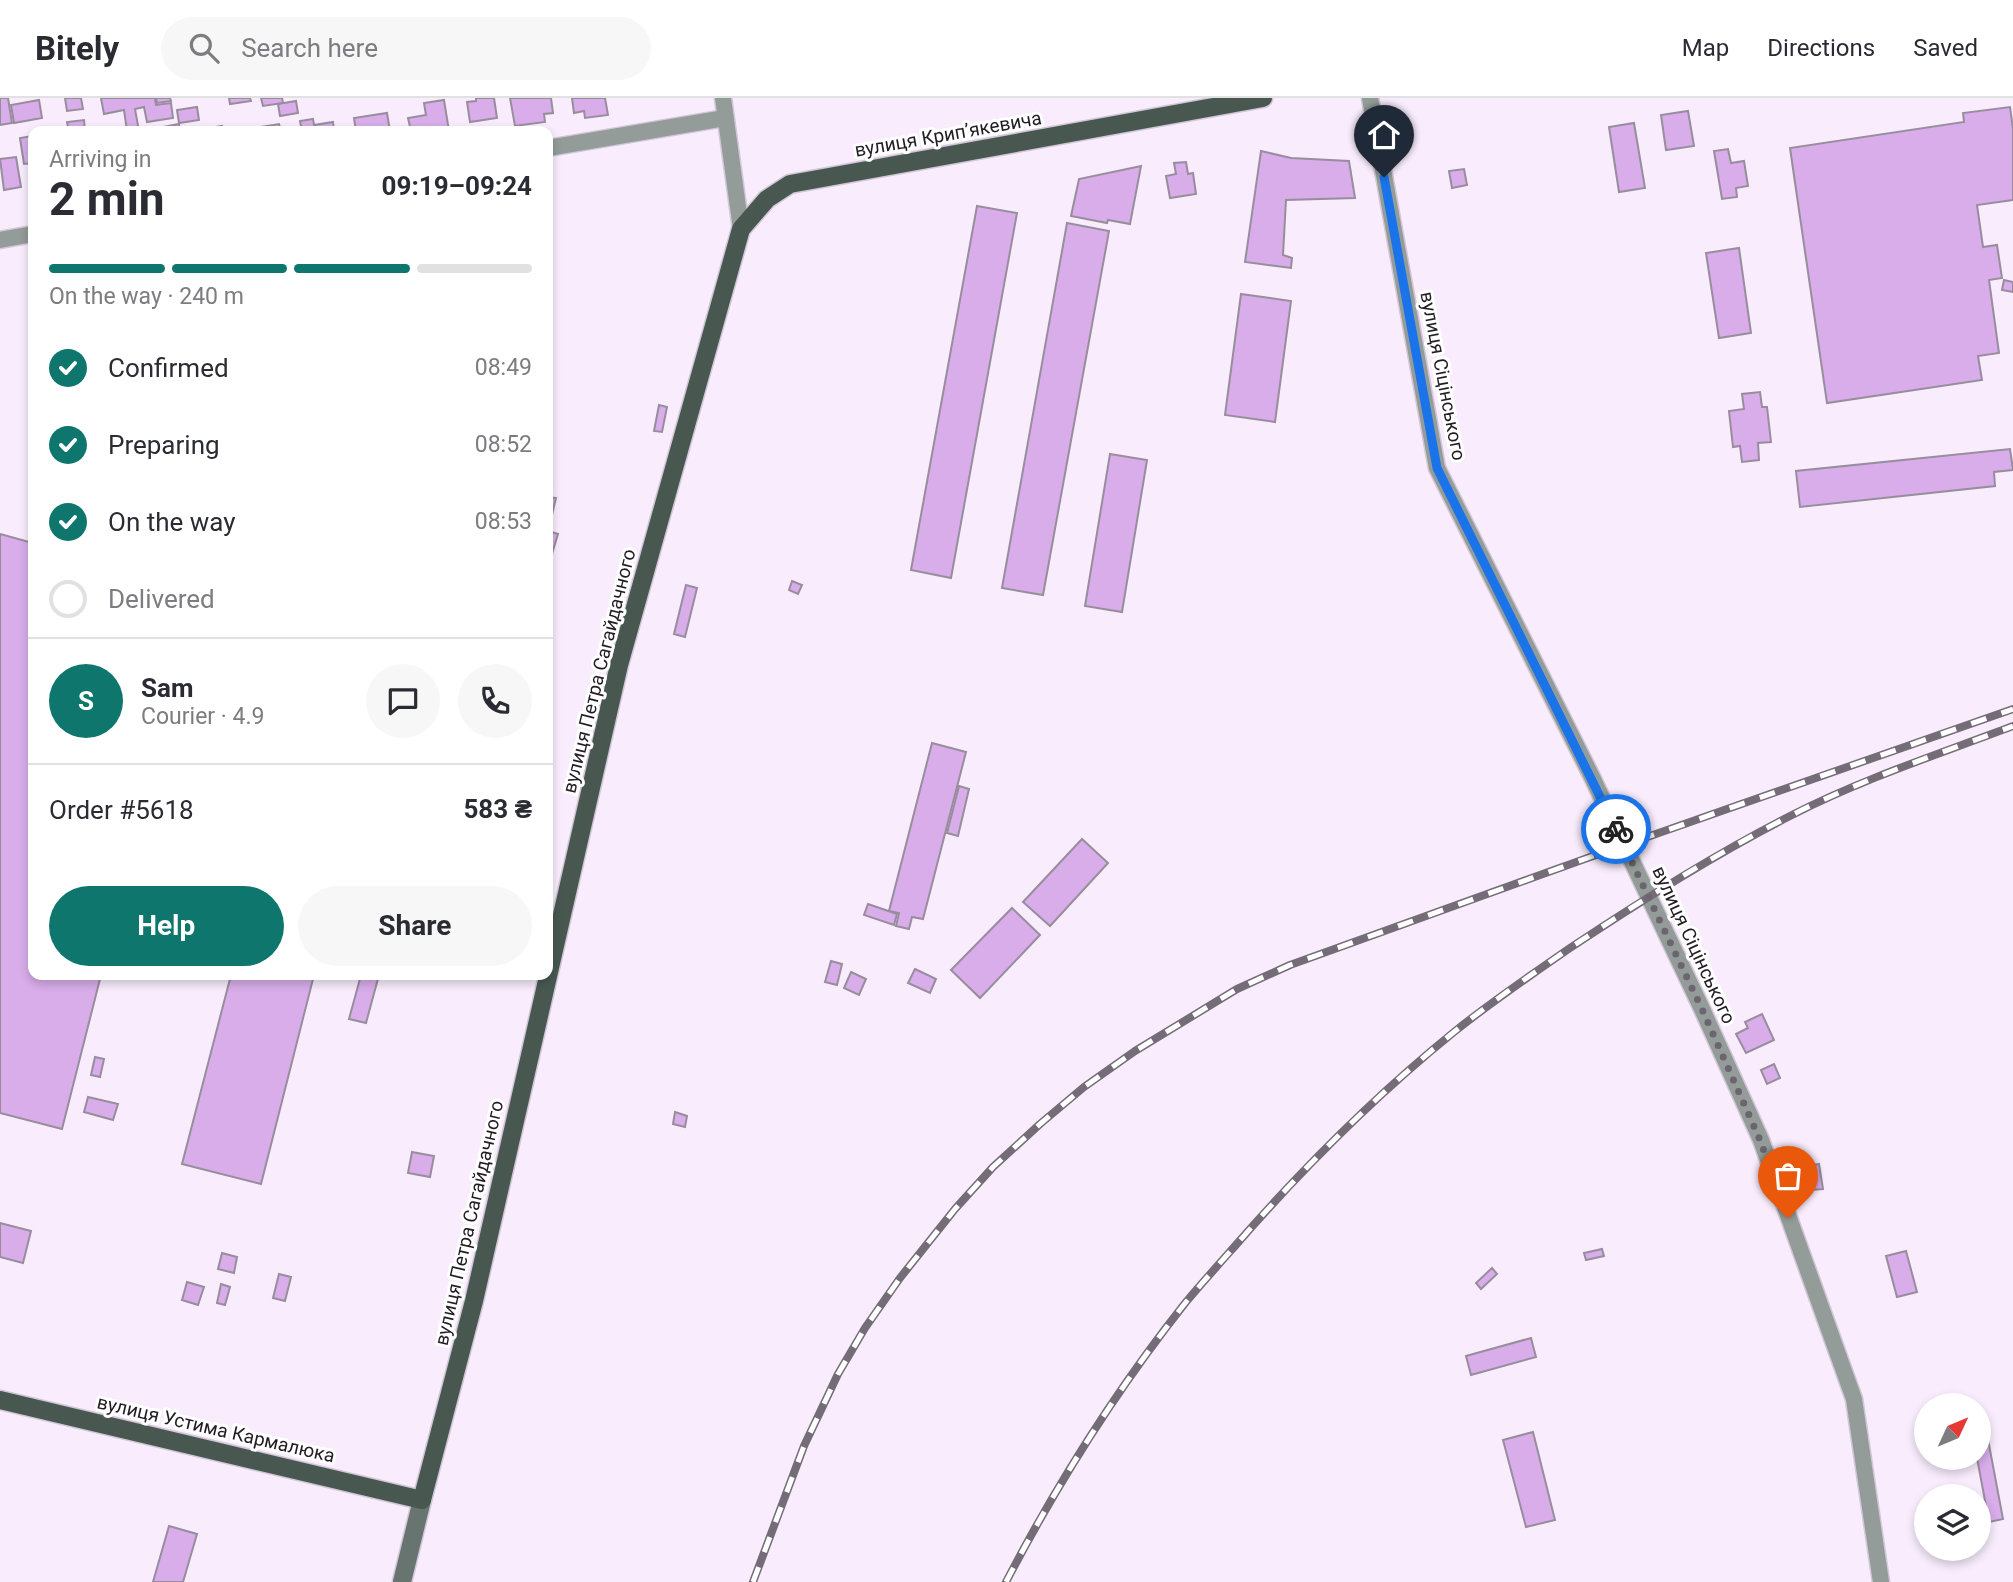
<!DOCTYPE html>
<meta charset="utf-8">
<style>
:root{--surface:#fff;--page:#f7f7f7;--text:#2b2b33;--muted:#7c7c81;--line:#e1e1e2;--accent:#0f766e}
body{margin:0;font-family:Roboto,sans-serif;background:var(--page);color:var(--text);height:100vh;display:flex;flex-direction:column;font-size:26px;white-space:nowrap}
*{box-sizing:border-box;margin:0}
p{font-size:23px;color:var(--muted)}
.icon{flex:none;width:38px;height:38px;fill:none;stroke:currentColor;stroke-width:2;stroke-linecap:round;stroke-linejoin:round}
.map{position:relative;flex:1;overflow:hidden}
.details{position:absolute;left:28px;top:28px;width:525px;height:854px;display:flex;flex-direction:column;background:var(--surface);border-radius:14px;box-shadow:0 4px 10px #0003}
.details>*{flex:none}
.needle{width:46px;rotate:46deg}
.buttons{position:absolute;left:1914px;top:1295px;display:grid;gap:14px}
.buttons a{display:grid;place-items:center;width:77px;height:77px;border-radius:50%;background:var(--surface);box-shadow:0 4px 10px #0003;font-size:35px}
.pin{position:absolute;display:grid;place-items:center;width:60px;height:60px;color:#fff;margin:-72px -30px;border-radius:50% 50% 50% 0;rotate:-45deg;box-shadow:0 0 7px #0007}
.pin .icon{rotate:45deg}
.courier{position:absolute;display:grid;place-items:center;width:70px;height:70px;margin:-35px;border:5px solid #1a73e8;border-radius:50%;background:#fff;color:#222;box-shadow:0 2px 9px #0007}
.headline em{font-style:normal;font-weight:700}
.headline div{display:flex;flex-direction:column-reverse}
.headline{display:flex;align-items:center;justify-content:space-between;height:119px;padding:0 21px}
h1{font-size:46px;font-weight:700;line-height:52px}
.bar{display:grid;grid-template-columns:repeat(4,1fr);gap:10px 7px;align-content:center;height:84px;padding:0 21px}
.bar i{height:9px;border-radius:5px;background:var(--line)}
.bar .on{background:var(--accent)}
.bar p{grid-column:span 4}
.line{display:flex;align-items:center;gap:18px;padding:0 21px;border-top:2px solid var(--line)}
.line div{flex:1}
.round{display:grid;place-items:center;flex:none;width:74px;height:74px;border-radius:37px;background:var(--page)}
ol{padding:0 21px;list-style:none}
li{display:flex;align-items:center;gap:21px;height:77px}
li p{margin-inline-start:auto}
li .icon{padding:7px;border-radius:50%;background:var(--accent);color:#fff;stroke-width:4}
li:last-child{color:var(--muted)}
li i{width:38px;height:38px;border:4px solid var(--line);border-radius:50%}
.cta{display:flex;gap:14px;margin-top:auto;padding:14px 21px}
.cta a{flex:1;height:80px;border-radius:42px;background:var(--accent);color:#fff;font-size:28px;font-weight:700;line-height:80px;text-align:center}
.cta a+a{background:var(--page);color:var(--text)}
header{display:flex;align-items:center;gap:42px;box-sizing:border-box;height:98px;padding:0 35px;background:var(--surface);border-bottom:2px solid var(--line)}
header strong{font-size:33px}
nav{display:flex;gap:38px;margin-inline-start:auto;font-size:24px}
.search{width:490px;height:63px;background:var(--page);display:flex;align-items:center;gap:18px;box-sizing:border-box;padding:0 24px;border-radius:38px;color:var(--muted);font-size:26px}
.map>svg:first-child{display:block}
</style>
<header>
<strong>Bitely</strong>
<div class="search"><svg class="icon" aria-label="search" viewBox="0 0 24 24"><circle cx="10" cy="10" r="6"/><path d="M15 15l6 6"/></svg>Search here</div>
<nav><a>Map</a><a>Directions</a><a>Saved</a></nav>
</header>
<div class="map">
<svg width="2013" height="1484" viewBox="0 0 2013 1484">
<rect width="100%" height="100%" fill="#f8ecfd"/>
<g fill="#d8adea" stroke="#988d9d" stroke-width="2">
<path d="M0,0H8L12,25L0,27Z"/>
<path d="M65,0H81L83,11L67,13Z"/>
<path d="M101,0H155L156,7L171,5L173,20L147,24L144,9L135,11L139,33H127L124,12L104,16Z"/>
<path d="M156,0H170L171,3L157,5Z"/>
<path d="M229,0H250L251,3L230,6Z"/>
<path d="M261,0H282L283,5L263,8Z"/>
<path d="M476,0H494L497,20L470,24L467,4L476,3Z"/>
<path d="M510,0H551L553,15L544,16L545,24L515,28Z"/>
<path d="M572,0H605L608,17L585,20L584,13L574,15Z"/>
<path d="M39,2L42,20L14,25L11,7Z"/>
<path d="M444,2L449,33H411L408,20L426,17L424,5Z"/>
<path d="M296,3L298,15L280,18L278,6Z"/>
<path d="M197,9L199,22L179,25L177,12Z"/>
<path d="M2010,9L2013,31V102L1977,107L1983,149L1997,147L2002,180L1989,182L1999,255L1978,258L1982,282L1827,305L1790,50L1964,24L1963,15Z"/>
<path d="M1688,13L1694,48L1666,52L1661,17Z"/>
<path d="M387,15L390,33H356L354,20Z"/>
<path d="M313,21L314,27L333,24L334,33H302L300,23Z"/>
<path d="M84,22L85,33H69L67,24Z"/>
<path d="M1634,25L1645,90L1619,94L1609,29Z"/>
<path d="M179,26L180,33H163V29Z"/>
<path d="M279,26L281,33H247V31Z"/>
<path d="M222,28L223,33H192Z"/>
<path d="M33,38V65L24,66L20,40Z"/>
<path d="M1728,51L1731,65L1744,63L1748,88L1736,90L1737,99L1722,101L1714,53Z"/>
<path d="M1261,53L1291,60L1349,63L1355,100L1286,102L1283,157L1292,160L1291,170L1245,164Z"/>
<path d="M16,59L21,89L4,92L0,61Z"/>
<path d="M1186,64L1188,76L1193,75L1196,96L1170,100L1166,78L1176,76L1174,65Z"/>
<path d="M1141,68L1130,126L1108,122L1107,125L1071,118L1079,81Z"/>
<path d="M1464,71L1467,87L1452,90L1449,73Z"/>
<path d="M977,108L1017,115L951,480L911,472Z"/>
<path d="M1067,125L1109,133L1043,497L1002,490Z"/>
<path d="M1739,150L1751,235L1719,240L1706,155Z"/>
<path d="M2004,182L2013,184V194L2002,192Z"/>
<path d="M1241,196L1291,203L1275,324L1225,317Z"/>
<path d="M1760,294L1762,309H1767L1771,344L1758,345L1759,362L1742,364L1740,348L1733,349L1729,313L1744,311L1742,296Z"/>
<path d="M659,307L667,309L662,334L654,333Z"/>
<path d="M2010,351L2013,372L1994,374L1995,388L1800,409L1796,373Z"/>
<path d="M1110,356L1147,362L1122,514L1085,508Z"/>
<path d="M548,388L552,389L549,399L556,400L548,433Z"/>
<path d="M548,433L558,436L552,456L548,459Z"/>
<path d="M0,436L33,445V877H101L62,1031L0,1015Z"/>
<path d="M792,483L802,487L798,496L789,492Z"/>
<path d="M686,487L697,490L685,539L674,536Z"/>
<path d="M932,645L966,654L923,821L912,819L909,831L896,828L899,815L889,813Z"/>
<path d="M959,688L969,691L958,738L947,735Z"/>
<path d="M1082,741L1108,765L1050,828L1023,804Z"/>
<path d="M868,806L897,816L894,827L864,817Z"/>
<path d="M1012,810L1040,837L980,900L951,872Z"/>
<path d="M831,863L842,866L837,887L825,884Z"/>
<path d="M915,871L936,881L930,895L908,885Z"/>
<path d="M851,874L866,881L859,897L844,890Z"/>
<path d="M231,877H314L261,1086L182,1066Z"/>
<path d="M361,877H379L366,925L349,921Z"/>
<path d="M1762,916L1774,942L1746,955L1736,936L1748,930L1745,924Z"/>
<path d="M95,959L104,961L100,979L91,977Z"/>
<path d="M1774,966L1780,980L1767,986L1761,972Z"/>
<path d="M88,999L118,1006L113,1022L84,1014Z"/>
<path d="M675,1014L687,1018L685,1029L673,1026Z"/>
<path d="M412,1054L434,1058L430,1079L408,1075Z"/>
<path d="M1819,1066L1823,1091L1811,1092L1808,1068Z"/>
<path d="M0,1125L31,1133L23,1165L0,1159Z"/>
<path d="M1602,1151L1604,1158L1586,1162L1584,1155Z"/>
<path d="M1906,1153L1917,1194L1897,1199L1886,1158Z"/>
<path d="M222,1155L237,1159L234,1175L218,1171Z"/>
<path d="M1492,1170L1497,1176L1481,1191L1476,1185Z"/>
<path d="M279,1176L291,1179L285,1203L273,1200Z"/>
<path d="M187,1184L204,1189L198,1207L182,1202Z"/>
<path d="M221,1186L230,1189L225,1207L217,1205Z"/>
<path d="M1531,1240L1536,1259L1471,1277L1466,1258Z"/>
<path d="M1533,1334L1555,1422L1526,1429L1503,1342Z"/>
<path d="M1987,1336L2003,1421L1989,1424L1977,1360H1979V1337Z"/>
<path d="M169,1428L197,1436L183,1484H153Z"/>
</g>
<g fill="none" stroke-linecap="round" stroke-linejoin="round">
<g stroke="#d1c7d6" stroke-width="19">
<g id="street">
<path d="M723,0L741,131"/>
<path d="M1370,0L1437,370L1592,679L1702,911L1761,1042L1854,1301L1881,1484"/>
<path d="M548,50L725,20"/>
<path d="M0,142L33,136"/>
</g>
</g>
<g stroke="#d1c7d6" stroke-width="21">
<path id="secondary" d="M402,1484L422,1402"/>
</g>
<g stroke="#d1c7d6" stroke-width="21">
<path id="primary" d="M0,1302L422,1402L474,1203L619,567L741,131L767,101L790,86L1263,0"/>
</g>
<use href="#street" stroke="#939c98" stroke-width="16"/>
<use href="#secondary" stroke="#67746f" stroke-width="18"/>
<use href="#primary" stroke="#485851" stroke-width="18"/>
<g stroke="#746d77" stroke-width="8">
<g id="rail">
<path d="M753,1484L804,1348L838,1276L865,1230L900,1180L955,1111L993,1069L1040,1026L1084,989L1135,953L1237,891L1290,867L1593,758L2013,611"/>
<path d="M1006,1484C1057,1386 1117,1291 1186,1204C1202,1185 1219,1166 1235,1148C1302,1071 1375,998 1454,934C1491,904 1531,877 1570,850C1642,802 1715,756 1792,717C1862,681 1939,656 2013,628"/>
</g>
</g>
<use href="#rail" stroke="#fff" stroke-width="5" stroke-dasharray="16" stroke-linecap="butt"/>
</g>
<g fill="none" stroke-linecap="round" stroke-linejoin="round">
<path stroke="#6c656f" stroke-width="7" stroke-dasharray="0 12.6" d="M1616,731L1702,911L1760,1042L1788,1120"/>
<path stroke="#1a73e8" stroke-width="9" d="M1384,79L1437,370L1616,731"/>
</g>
<g text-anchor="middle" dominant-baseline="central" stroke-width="6" stroke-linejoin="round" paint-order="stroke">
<g font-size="19" fill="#211d23" stroke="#fff">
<text transform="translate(948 36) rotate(-10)">вулиця Крипʼякевича</text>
<text transform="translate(1443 278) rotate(79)">вулиця Сіцінського</text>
<text transform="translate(599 573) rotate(-76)">вулиця Петра Сагайдачного</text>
<text transform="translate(1694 847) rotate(65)">вулиця Сіцінського</text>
<text transform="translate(469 1125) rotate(-77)">вулиця Петра Сагайдачного</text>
<text transform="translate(216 1331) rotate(13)">вулиця Устима Кармалюка</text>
</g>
</g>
</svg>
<div class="buttons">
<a><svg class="needle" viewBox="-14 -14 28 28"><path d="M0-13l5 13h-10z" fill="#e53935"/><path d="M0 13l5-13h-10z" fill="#7c7c81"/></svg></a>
<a><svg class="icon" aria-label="layers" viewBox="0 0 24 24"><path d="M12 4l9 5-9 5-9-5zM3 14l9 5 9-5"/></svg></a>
</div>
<div class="pin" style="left:1788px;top:1120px;background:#ea580c"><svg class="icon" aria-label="bag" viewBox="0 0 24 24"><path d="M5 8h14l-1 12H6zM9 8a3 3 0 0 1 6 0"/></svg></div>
<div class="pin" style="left:1384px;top:79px;background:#1f2937"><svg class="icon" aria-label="home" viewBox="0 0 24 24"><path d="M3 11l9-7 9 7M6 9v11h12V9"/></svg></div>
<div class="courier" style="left:1616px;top:731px"><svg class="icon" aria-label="bike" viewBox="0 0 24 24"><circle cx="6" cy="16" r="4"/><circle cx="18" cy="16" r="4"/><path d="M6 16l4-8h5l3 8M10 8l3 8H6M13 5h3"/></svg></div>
<section class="details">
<div class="headline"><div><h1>2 min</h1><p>Arriving in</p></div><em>09:19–09:24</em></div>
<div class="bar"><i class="on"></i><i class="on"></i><i class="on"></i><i></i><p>On the way · 240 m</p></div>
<ol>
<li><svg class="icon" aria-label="check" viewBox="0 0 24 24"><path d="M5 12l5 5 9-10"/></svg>Confirmed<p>08:49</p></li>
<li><svg class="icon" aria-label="check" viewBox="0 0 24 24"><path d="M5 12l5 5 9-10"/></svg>Preparing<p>08:52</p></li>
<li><svg class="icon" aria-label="check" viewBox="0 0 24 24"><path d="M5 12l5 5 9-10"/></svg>On the way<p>08:53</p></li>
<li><i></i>Delivered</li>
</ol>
<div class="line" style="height:126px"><b class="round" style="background:var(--accent);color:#fff">S</b><div><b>Sam</b><p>Courier · 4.9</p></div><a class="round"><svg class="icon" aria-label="chat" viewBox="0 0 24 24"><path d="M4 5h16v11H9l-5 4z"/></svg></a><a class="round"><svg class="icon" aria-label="phone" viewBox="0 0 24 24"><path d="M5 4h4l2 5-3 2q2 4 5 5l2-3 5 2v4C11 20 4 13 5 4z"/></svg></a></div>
<div class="line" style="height:91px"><div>Order #5618</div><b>583 ₴</b></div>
<div class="cta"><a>Help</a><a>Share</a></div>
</section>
</div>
